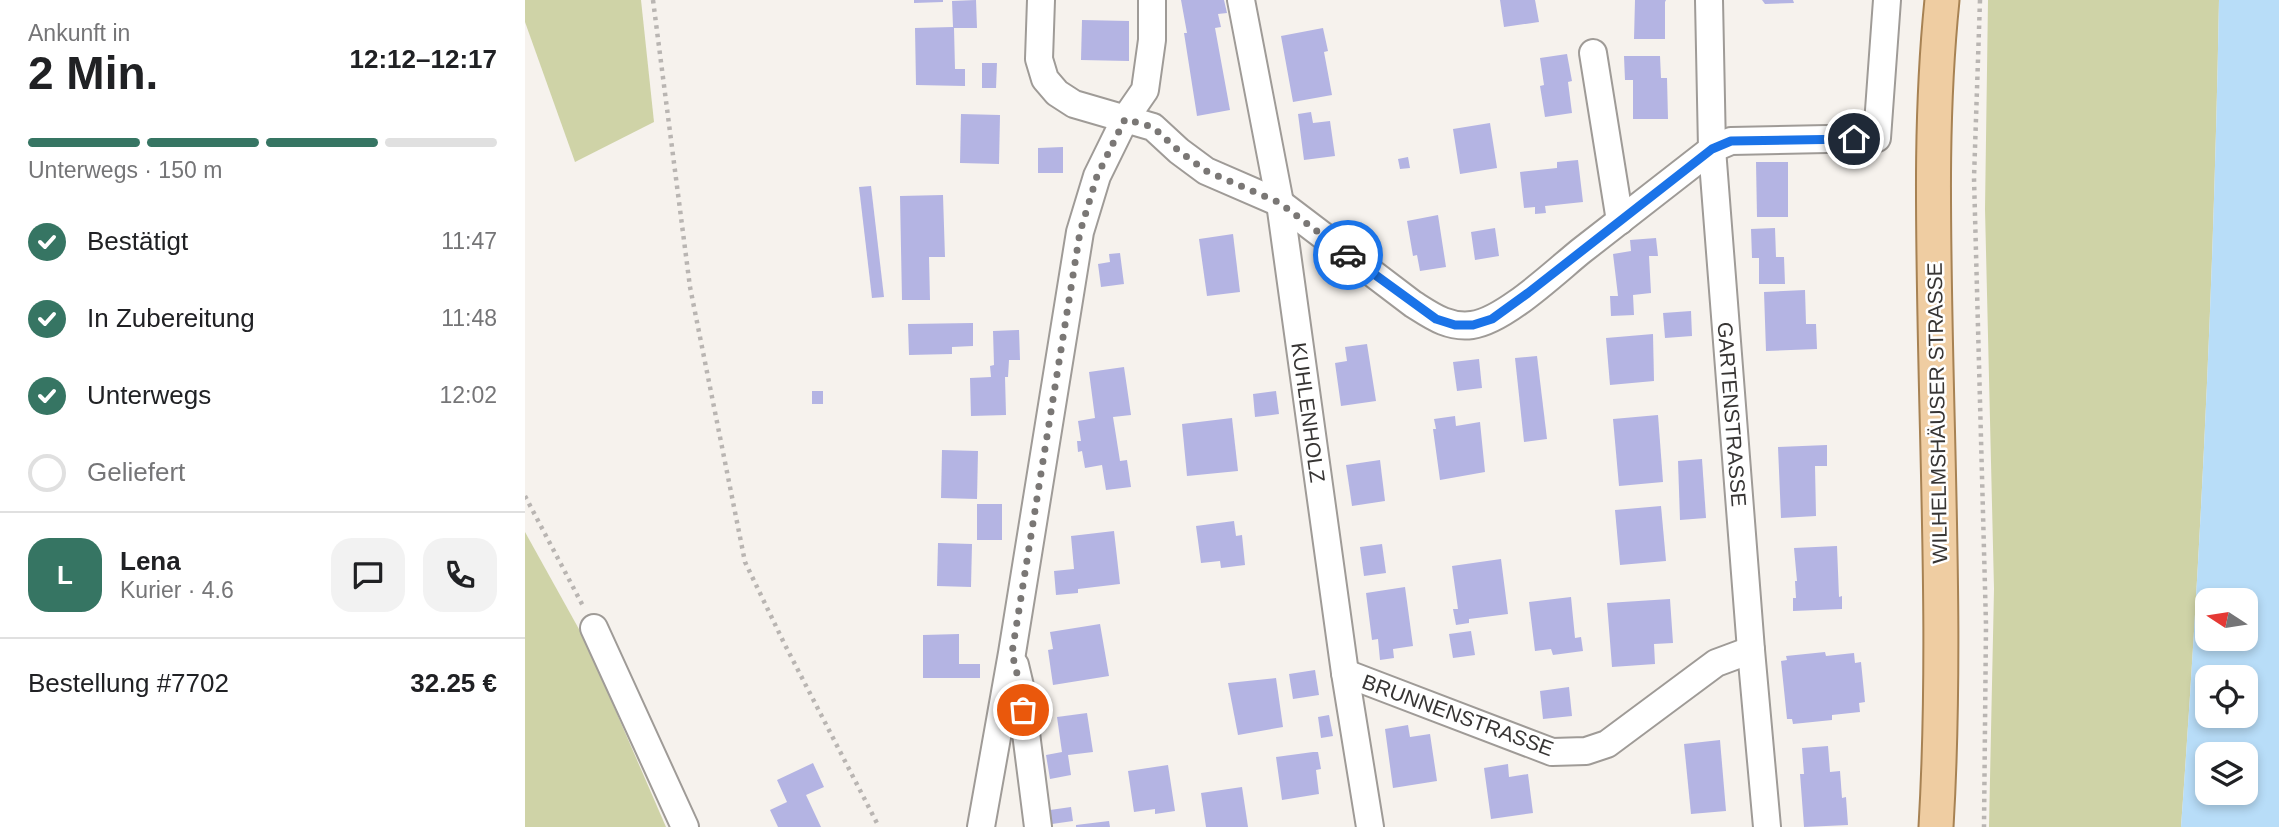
<!DOCTYPE html>
<html lang="de">
<meta charset="utf-8">
<style>
:root{--surface:#fff;--page:#f2f2f2;--text:#202124;--muted:#757577;--line:#e0e0e0;--accent:#367563}
body{margin:0;font-family:Helvetica,sans-serif;background:var(--page);color:var(--text);height:100vh;display:flex;flex-direction:column;font-size:26px;white-space:nowrap}
*{box-sizing:border-box;margin:0}
p{font-size:23px;color:var(--muted)}
.icon{flex:none;width:38px;height:38px;fill:none;stroke:currentColor;stroke-width:2;stroke-linecap:round;stroke-linejoin:round}
.map{position:relative;flex:1;overflow:hidden}
.details{display:flex;flex-direction:column;background:var(--surface);width:525px}
.details>*{flex:none}
.needle{width:46px;rotate:282deg}
.fabs{position:absolute;left:1670px;top:588px;display:grid;gap:14px}
.fabs a{display:grid;place-items:center;width:63px;height:63px;border-radius:14px;background:var(--surface);box-shadow:0 4px 10px #0003;font-size:35px}
.pin{position:absolute;display:grid;place-items:center;width:60px;height:60px;color:#fff;margin:-30px;border:4px solid #fff;border-radius:50%;box-shadow:0 2px 7px #0007}
.courier{position:absolute;display:grid;place-items:center;width:70px;height:70px;margin:-35px;border:5px solid #1a73e8;border-radius:50%;background:#fff;color:#222;box-shadow:0 2px 9px #0007}
.headline em{font-style:normal;font-weight:600}
.headline div{display:flex;flex-direction:column-reverse}
.headline{display:flex;align-items:center;justify-content:space-between;height:119px;padding:0 28px}
h1{font-size:46px;font-weight:600;line-height:52px}
.bar{display:grid;grid-template-columns:repeat(4,1fr);gap:10px 7px;align-content:center;height:84px;padding:0 28px}
.bar i{height:9px;border-radius:5px;background:var(--line)}
.bar .current{background:var(--accent)}
.bar p{grid-column:span 4}
.line{display:flex;align-items:center;gap:18px;padding:0 28px;border-top:2px solid var(--line)}
.line div{flex:1}
.round{display:grid;place-items:center;flex:none;width:74px;height:74px;border-radius:21px;background:var(--page)}
ol{padding:0 28px;list-style:none}
li{display:flex;align-items:center;gap:21px;height:77px}
li p{margin-inline-start:auto}
li .icon{padding:7px;border-radius:50%;background:var(--accent);color:#fff;stroke-width:4}
li:last-child{color:var(--muted)}
li i{width:38px;height:38px;border:4px solid var(--line);border-radius:50%}
main{display:flex;flex:1;min-height:0}
.map>svg:first-child{display:block}
</style>
<main>
<section class="details">
<div class="headline"><div><h1>2 Min.</h1><p>Ankunft in</p></div><em>12:12–12:17</em></div>
<div class="bar"><i class="current"></i><i class="current"></i><i class="current"></i><i></i><p>Unterwegs · 150 m</p></div>
<ol>
<li><svg class="icon" aria-label="check" viewBox="0 0 24 24"><path d="M5 12l5 5 9-10"/></svg>Bestätigt<p>11:47</p></li>
<li><svg class="icon" aria-label="check" viewBox="0 0 24 24"><path d="M5 12l5 5 9-10"/></svg>In Zubereitung<p>11:48</p></li>
<li><svg class="icon" aria-label="check" viewBox="0 0 24 24"><path d="M5 12l5 5 9-10"/></svg>Unterwegs<p>12:02</p></li>
<li><i></i>Geliefert</li>
</ol>
<div class="line" style="height:126px"><b class="round" style="background:var(--accent);color:#fff">L</b><div><b>Lena</b><p>Kurier · 4.6</p></div><a class="round"><svg class="icon" aria-label="chat" viewBox="0 0 24 24"><path d="M4 5h16v11H9l-5 4z"/></svg></a><a class="round"><svg class="icon" aria-label="phone" viewBox="0 0 24 24"><path d="M5 4h4l2 5-3 2q2 4 5 5l2-3 5 2v4C11 20 4 13 5 4z"/></svg></a></div>
<div class="line" style="height:91px"><div>Bestellung #7702</div><b>32.25 €</b></div>
</section>
<div class="map">
<svg width="1754" height="827" viewBox="0 0 1754 827">
<rect width="100%" height="100%" fill="#f6f2ed"/>
<g fill="#cfd3a7">
<path d="M0,0H116L129,122L50,162L0,22Z"/>
<path d="M1463,0H1694C1689,276 1676,552 1656,827H1464L1469,589L1460,209Z"/>
<path d="M0,532L60,640L141,827H0Z"/>
</g>
<path fill="#b8ddf8" fill-rule="evenodd" d="M1694,0H1754V827H1656C1676,552 1689,276 1694,0ZM1682,600H1720V639H1682ZM1682,677H1720V716H1682ZM1682,754H1720V793H1682Z"/>
<g fill="#b4b4e3">
<path d="M389,0H418V2L389,3Z"/>
<path d="M451,0L452,28H429L430,69H440V86L391,85L390,28L428,27L427,1Z"/>
<path d="M656,0H699L702,13L693,14L696,27L690,28L705,110L672,116L659,33H662Z"/>
<path d="M975,0H1010L1014,22L979,27Z"/>
<path d="M1110,0H1141L1140,2V39H1109Z"/>
<path d="M1237,0H1268L1269,3L1240,4Z"/>
<path d="M557,20L604,21V61L556,60Z"/>
<path d="M798,28L803,51L799,52L807,95L768,102L756,36Z"/>
<path d="M1042,54L1047,81L1043,82L1047,113L1020,117L1015,86L1019,85L1015,58Z"/>
<path d="M1099,56H1135L1136,78H1142L1143,119H1108V80H1100Z"/>
<path d="M457,63H472L471,88H457Z"/>
<path d="M786,112L788,123L805,121L810,156L779,160L773,114Z"/>
<path d="M436,114L475,115L474,164L435,163Z"/>
<path d="M965,123L972,168L935,174L928,129Z"/>
<path d="M538,147V173H513V148Z"/>
<path d="M883,157L885,168L875,169L873,159Z"/>
<path d="M1053,160L1058,202L1020,206L1021,213L1010,214V207L999,208L995,172L1032,168V162Z"/>
<path d="M1231,162H1263V217H1232Z"/>
<path d="M346,186L359,297L347,298L334,187Z"/>
<path d="M418,195L420,257H404L405,300H377L375,196Z"/>
<path d="M913,215L921,267L895,271L892,255L888,256L882,221Z"/>
<path d="M970,228L974,256L950,260L946,232Z"/>
<path d="M1250,228L1251,257H1259L1260,284H1234V258H1227L1226,229Z"/>
<path d="M708,234L715,292L682,296L674,239Z"/>
<path d="M1131,238L1133,256H1124L1126,293L1108,295L1109,315L1086,316L1085,296H1093L1088,254L1106,251L1105,240Z"/>
<path d="M595,253L599,284L576,287L573,264L585,262L584,254Z"/>
<path d="M1280,290L1281,324H1291L1292,349L1241,351L1239,292Z"/>
<path d="M1166,311L1167,336L1140,338L1138,313Z"/>
<path d="M448,323V346L427,347V354L384,355L383,324Z"/>
<path d="M494,330L495,360H484L483,377H480L481,415L446,416L445,378L466,377L465,366L469,365L468,331Z"/>
<path d="M1128,334L1129,381L1085,385L1081,338Z"/>
<path d="M842,344L851,401L816,406L810,363L822,361L820,347Z"/>
<path d="M1012,356L1022,439L999,442L990,358Z"/>
<path d="M954,359L957,388L932,391L928,362Z"/>
<path d="M599,367L606,415L588,417L595,461L602,460L606,487L581,490L577,465L560,468L557,451L553,452L552,441H556L553,421L570,418L564,372Z"/>
<rect x="287" y="391" width="11" height="13"/>
<path d="M751,391L754,414L730,417L728,394Z"/>
<path d="M1133,415L1138,482L1094,486L1088,419Z"/>
<path d="M930,416L931,426L955,422L960,472L915,480L908,429H911L909,419Z"/>
<path d="M707,418L713,471L662,476L657,424Z"/>
<path d="M1302,445V466H1290L1291,516L1256,518L1253,447Z"/>
<path d="M417,450L453,451L452,499L416,498Z"/>
<path d="M1177,459L1181,518L1155,520L1153,461Z"/>
<path d="M855,460L860,501L827,506L821,465Z"/>
<rect x="452" y="504" width="25" height="36"/>
<path d="M1136,506L1141,561L1095,565L1090,510Z"/>
<path d="M709,521L711,536L717,535L720,565L696,568L695,561L676,563L671,526Z"/>
<path d="M589,531L595,584L553,589V593L531,595L529,571L549,569L546,536Z"/>
<path d="M413,543L447,544L446,587L412,586Z"/>
<path d="M857,544L861,573L839,576L835,547Z"/>
<path d="M1312,546L1314,597L1317,596V609L1268,611V598H1271L1270,581H1272L1269,548Z"/>
<path d="M976,559L983,614L944,619V623L931,625L928,609H933L927,566Z"/>
<path d="M880,587L888,646L868,649L869,658L855,660L853,639L847,640L841,593Z"/>
<path d="M1046,597L1050,638L1056,637L1058,651L1028,655L1026,649L1010,651L1004,602Z"/>
<path d="M1145,599L1148,643L1129,644L1130,664L1087,667L1082,603Z"/>
<path d="M575,624L584,676L528,685L523,650L528,649L525,632Z"/>
<path d="M946,631L950,655L928,658L924,634Z"/>
<path d="M434,634V664H455V678H398V635Z"/>
<path d="M1300,652L1301,656L1329,653L1330,663L1336,662L1340,702L1334,703L1335,712L1307,715V720L1268,724L1267,719H1262L1256,661L1262,660L1261,656Z"/>
<path d="M790,670L794,695L768,699L764,674Z"/>
<path d="M751,678L758,727L713,735L703,683Z"/>
<path d="M1044,687L1047,716L1018,719L1015,691Z"/>
<path d="M562,713L568,752L543,755L546,775L525,779L521,755L537,752L532,717Z"/>
<path d="M804,715L808,736L796,738L793,717Z"/>
<path d="M883,725L885,737L905,734L912,781L868,788L860,729Z"/>
<path d="M1195,740L1201,811L1166,814L1159,744Z"/>
<path d="M1303,746L1305,772L1315,771L1317,798L1321,797L1323,825L1279,827L1275,774H1279L1277,748Z"/>
<path d="M788,752H793L796,769L791,770L794,794L757,800L751,757Z"/>
<path d="M288,763L299,787L281,795L296,827H253L245,810L262,802L252,780Z"/>
<path d="M983,764L984,777L1003,774L1008,813L966,819L959,768Z"/>
<path d="M643,765L650,811L630,814V809L609,812L603,771Z"/>
<path d="M717,787L723,827H681L676,793Z"/>
<path d="M546,807L548,821L527,824L525,810Z"/>
<path d="M584,821L585,827H551V825Z"/>
</g>
<g fill="none" stroke-linecap="round" stroke-linejoin="round">
<g stroke="#9f9b97" stroke-width="30">
<g id="minor">
<path d="M516,0L514,59L520,79L532,93L549,104L628,127L654,151L681,171L755,203L888,304C907,316 923,328 947,325C979,321 1030,272 1056,251C1100,217 1143,183 1187,149L1206,141L1352,138L1362,0"/>
<path id="s1" d="M716,0L755,203L820,673L845,827"/>
<path id="s2" d="M1184,0L1187,149L1226,650L1242,827"/>
<path d="M1068,53L1095,221"/>
<path d="M69,628L160,827"/>
<path d="M490,665L495,686L513,827"/>
<path d="M820,673L1027,752L1061,751L1082,744L1191,663L1226,650"/>
<path d="M456,827L487,653L555,232L572,176L600,119L620,90L627,40V0"/>
</g>
</g>
<g stroke="#a78253" stroke-width="37">
<path id="major" d="M1411,827C1421,658 1413,487 1410,318C1408,210 1406,108 1417,0"/>
</g>
<g stroke="#b9b5b2" stroke-width="4.5" stroke-dasharray="3.5 5" stroke-linecap="butt">
<path d="M128,0L165,287L220,562L259,643L354,827"/>
<path d="M1455,0L1449,178L1461,625L1459,827"/>
<path d="M0,496L58,606"/>
</g>
<use href="#minor" stroke="#fff" stroke-width="26"/>
<use href="#major" stroke="#efcda2" stroke-width="33"/>
</g>
<g fill="none" stroke-linecap="round" stroke-linejoin="round">
<path stroke="#7a7775" stroke-width="7" stroke-dasharray="0 12.6" d="M498,710L495,686L487,653L555,232L572,176L600,119L628,127L654,151L681,171L755,203L823,255"/>
<path stroke="#1a73e8" stroke-width="9" d="M823,255L911,319L930,325H948L967,319L1003,293L1187,149L1206,141L1329,139"/>
</g>
<g text-anchor="middle" dominant-baseline="central" stroke-width="5" stroke-linejoin="round" paint-order="stroke">
<g font-size="21" fill="#373534" stroke="#fff">
<text stroke="none"><textPath href="#s1" startOffset="418">KUHLENHOLZ</textPath></text>
<text transform="translate(1412 413) rotate(-91)">WILHELMSHÄUSER STRASSE</text>
<text stroke="none"><textPath href="#s2" startOffset="415">GARTENSTRASSE</textPath></text>
<text transform="translate(933 715) rotate(20)">BRUNNENSTRASSE</text>
</g>
</g>
</svg>
<div class="fabs">
<a><svg class="needle" viewBox="-14 -14 28 28"><path d="M0-13l5 13h-10z" fill="#e53935"/><path d="M0 13l5-13h-10z" fill="#757577"/></svg></a>
<a><svg class="icon" aria-label="locate" viewBox="0 0 24 24"><circle cx="12" cy="12" r="6"/><path d="M12 2v4M12 18v4M2 12h4M18 12h4"/></svg></a>
<a><svg class="icon" aria-label="layers" viewBox="0 0 24 24"><path d="M12 4l9 5-9 5-9-5zM3 14l9 5 9-5"/></svg></a>
</div>
<div class="pin" style="left:498px;top:710px;background:#ea580c"><svg class="icon" aria-label="bag" viewBox="0 0 24 24"><path d="M5 8h14l-1 12H6zM9 8a3 3 0 0 1 6 0"/></svg></div>
<div class="pin" style="left:1329px;top:139px;background:#1f2937"><svg class="icon" aria-label="home" viewBox="0 0 24 24"><path d="M3 11l9-7 9 7M6 9v11h12V9"/></svg></div>
<div class="courier" style="left:823px;top:255px"><svg class="icon" aria-label="car" viewBox="0 0 24 24"><path d="M5 17H2v-5l4-1 3-4h7l3 4 3 1v5h-3M9 17h6M6 11h13"/><circle cx="7" cy="17" r="2"/><circle cx="17" cy="17" r="2"/></svg></div>
</div>
</main>
